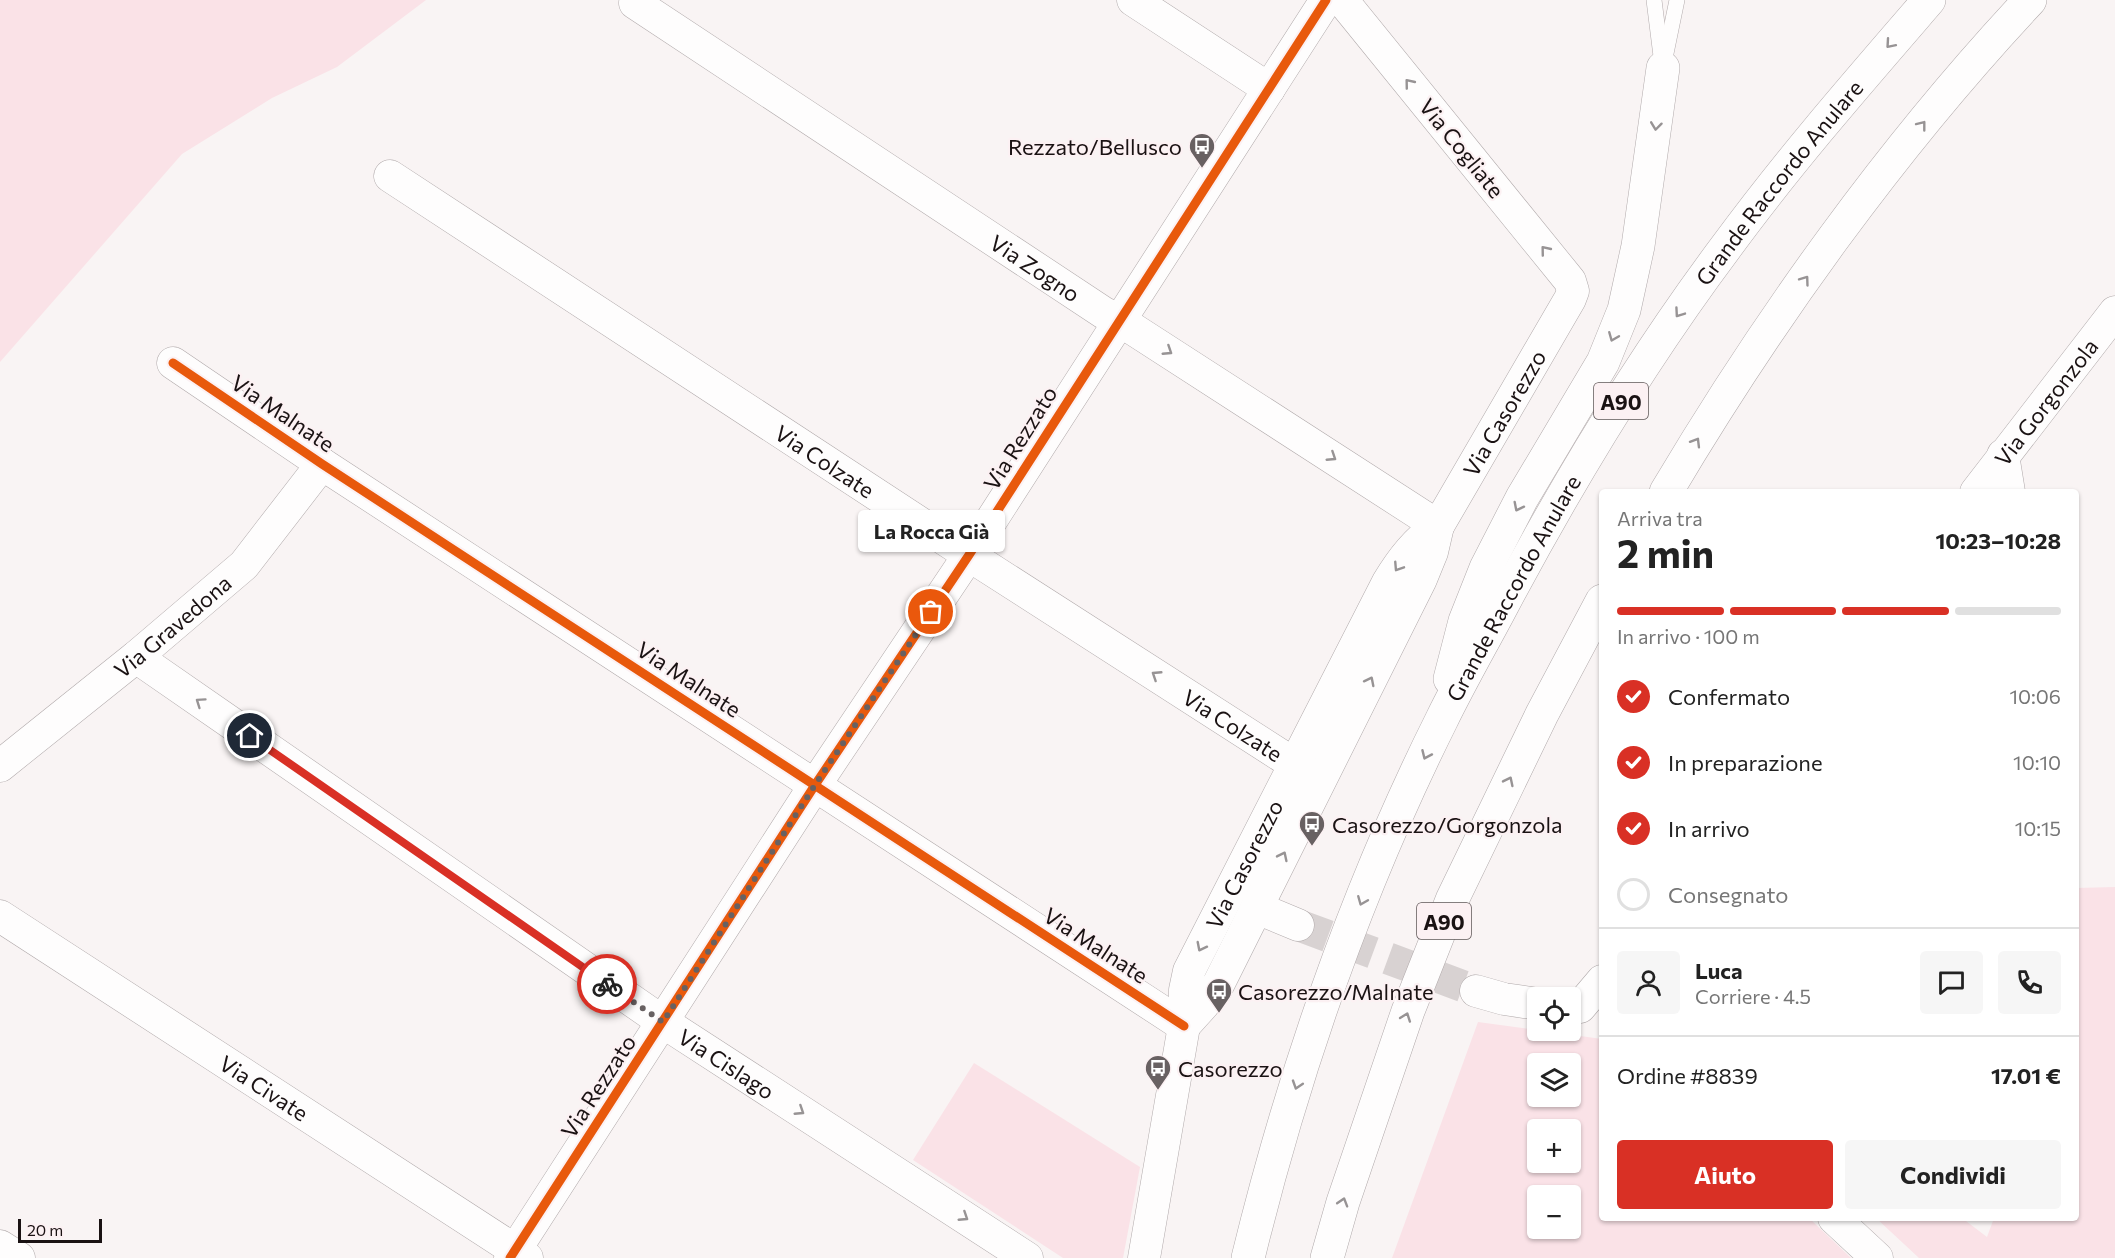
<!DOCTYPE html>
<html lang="it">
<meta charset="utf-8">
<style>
:root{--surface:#fff;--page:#f6f6f6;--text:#222;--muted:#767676;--line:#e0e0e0;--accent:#d93025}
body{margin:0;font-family:Commissioner,sans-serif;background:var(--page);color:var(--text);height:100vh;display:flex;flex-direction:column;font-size:22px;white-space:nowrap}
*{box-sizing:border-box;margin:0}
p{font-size:20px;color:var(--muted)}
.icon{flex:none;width:33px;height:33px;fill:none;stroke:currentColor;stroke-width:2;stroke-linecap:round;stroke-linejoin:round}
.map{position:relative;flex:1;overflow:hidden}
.panel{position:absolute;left:1599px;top:489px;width:480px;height:732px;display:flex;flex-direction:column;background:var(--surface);border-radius:6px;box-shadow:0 2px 4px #0004}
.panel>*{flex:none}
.controls{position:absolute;left:1527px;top:987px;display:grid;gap:12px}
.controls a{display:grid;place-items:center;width:54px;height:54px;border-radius:6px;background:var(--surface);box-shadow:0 2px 4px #0004;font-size:30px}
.scale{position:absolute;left:18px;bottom:15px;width:84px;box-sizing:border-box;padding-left:6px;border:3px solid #1a1213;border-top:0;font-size:16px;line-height:21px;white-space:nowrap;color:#1a1213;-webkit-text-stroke:4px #fcf1f3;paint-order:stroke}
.pin{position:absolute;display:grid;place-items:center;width:51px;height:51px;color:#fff;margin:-26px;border:3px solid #fff;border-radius:50%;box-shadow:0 2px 6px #0007}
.courier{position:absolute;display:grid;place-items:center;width:60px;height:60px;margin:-30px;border:4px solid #d93025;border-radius:50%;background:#fff;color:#222;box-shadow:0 2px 8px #0007}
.bubble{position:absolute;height:42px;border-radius:6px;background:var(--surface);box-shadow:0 2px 4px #0004;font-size:20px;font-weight:700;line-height:42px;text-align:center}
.summary em{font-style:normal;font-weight:700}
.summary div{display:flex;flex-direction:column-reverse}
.summary{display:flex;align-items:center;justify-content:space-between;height:102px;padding:0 18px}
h1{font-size:39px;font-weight:700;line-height:45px}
.bar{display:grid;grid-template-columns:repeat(4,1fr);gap:9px 6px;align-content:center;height:72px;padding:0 18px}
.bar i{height:8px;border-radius:4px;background:var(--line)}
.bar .current{background:var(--accent)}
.bar p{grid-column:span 4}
.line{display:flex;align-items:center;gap:15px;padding:0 18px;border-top:2px solid var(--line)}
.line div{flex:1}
.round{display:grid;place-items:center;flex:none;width:63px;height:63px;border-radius:6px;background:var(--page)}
ol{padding:0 18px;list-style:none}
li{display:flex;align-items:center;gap:18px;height:66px}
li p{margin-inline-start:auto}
li .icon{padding:6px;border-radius:50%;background:var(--accent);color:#fff;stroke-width:4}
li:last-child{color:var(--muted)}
li i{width:33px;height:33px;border:3px solid var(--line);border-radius:50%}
.cta{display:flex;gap:12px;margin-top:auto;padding:12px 18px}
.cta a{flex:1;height:69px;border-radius:6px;background:var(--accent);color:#fff;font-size:24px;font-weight:700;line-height:69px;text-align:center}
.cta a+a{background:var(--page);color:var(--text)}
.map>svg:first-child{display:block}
</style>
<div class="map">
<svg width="2115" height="1258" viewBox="0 0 2115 1258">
<rect width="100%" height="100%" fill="#f9f4f4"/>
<g fill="#fae2e7" fill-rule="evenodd">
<path d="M0,0H426L337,67L272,98L182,154L0,362Z"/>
<path d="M2115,887V1258H1919L1876,1218H1962L1987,1237L1994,1218H2076V888Z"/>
<path d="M1478,1022L1602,1039V1218H1809L1851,1258H1392ZM1538,1064H1570V1096H1538ZM1538,1130H1570V1162H1538ZM1538,1196H1570V1228H1538Z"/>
<path d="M974,1063L1140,1167L1123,1258H1063L913,1160Z"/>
</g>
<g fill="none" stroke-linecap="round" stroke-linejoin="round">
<path stroke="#d8d2d2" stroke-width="32" stroke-dasharray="32 16" stroke-linecap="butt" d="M1298,925L1476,991"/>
<g stroke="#b0a9aa" stroke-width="16">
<g id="service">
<path d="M1654,0L1661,56"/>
<path d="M1663,68L1677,0"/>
</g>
</g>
<g stroke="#b0a9aa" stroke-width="33">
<g id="minor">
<path d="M1133,0L1269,89"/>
<path id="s1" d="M635,3L1104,313L1119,320L1438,526"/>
<path id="s2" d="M390,176L981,563L1294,764"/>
<path d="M173,363L322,464L1184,1026"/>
<path d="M2003,455L2009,492"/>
<path id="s3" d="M1976,492L2115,312"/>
<path id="s4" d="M136,657L663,1022L1027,1258"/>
<path id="s5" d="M0,766L136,657L244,565L322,464"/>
<path d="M1257,908L1298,925"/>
<path id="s6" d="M0,916L527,1258"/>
<path d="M1476,991L1504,999L1538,1004"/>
<path d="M1580,1007L1602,981"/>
<path id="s7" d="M1184,1026L1203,1005L1219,983L1421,579L1432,552L1438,526L1570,299L1573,291L1570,281L1342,0"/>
<path d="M1834,1218L1877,1258"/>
<path d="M0,1246L19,1258"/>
<path d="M510,1258L815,785L969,555L1326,0"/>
<path id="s8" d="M1144,1258L1184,1026L1185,990L1189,971L1388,582C1402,559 1416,541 1438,526"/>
</g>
</g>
<g stroke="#b0a9aa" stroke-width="34">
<g id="motorway">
<path d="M1666,492C1768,320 1893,146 2030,0"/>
<path d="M1450,679L1465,621L1486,568L1522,498L1603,362L1624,310L1638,246L1663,68"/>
<path id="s9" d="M1248,1258C1293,1074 1357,889 1442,719C1461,680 1483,642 1503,604C1569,480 1642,359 1726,247C1789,161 1859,81 1929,0"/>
<path d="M1327,1258L1343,1202L1408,1011L1452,900L1542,714L1602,601"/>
</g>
</g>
<use href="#service" stroke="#fefdfd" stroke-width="15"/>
<use href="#minor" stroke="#fefdfd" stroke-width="32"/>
<use href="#motorway" stroke="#fefdfd" stroke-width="33"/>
<g stroke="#fcf1f3" stroke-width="13">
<g id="cycleway">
<path d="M173,363L322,464L1184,1026"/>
<path d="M510,1258L815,785L969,555L1326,0"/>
</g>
</g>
<use href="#cycleway" stroke="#e8590c" stroke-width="9"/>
</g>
<defs><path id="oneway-chevron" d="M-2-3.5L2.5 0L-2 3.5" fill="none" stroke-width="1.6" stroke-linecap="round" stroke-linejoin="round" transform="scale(1.5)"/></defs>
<g stroke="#979394">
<use href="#oneway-chevron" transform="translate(1890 44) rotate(131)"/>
<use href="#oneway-chevron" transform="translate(1409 83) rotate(-129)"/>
<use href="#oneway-chevron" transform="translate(1922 125) rotate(-52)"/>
<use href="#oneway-chevron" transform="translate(1656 126) rotate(97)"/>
<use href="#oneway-chevron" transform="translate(1545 250) rotate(-129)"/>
<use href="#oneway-chevron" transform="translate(1805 280) rotate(-54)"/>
<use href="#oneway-chevron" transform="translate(1679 313) rotate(125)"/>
<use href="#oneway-chevron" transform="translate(1613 337) rotate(112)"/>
<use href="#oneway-chevron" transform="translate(1168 351) rotate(33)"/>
<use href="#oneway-chevron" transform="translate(1696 442) rotate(-59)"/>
<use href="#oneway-chevron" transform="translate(1332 457) rotate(33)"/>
<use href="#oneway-chevron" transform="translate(1518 507) rotate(117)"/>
<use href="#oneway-chevron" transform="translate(1398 567) rotate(123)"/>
<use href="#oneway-chevron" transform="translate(1156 675) rotate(-147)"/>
<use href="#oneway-chevron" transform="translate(1370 681) rotate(-63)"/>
<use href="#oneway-chevron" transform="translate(200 702) rotate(-145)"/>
<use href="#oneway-chevron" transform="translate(1426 755) rotate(114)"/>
<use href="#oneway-chevron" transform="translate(1509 781) rotate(-64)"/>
<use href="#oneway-chevron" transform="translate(1283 856) rotate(-64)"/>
<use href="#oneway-chevron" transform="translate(1362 901) rotate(112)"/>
<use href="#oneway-chevron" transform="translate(1201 947) rotate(117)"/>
<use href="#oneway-chevron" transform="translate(1406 1017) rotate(-70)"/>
<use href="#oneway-chevron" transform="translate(1297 1085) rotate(108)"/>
<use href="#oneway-chevron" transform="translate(800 1111) rotate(33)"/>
<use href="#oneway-chevron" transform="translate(1343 1202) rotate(-73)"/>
<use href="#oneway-chevron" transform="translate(964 1217) rotate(33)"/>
</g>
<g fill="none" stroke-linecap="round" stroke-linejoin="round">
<path stroke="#686162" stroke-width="6" stroke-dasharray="0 10.8" d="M607,984L663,1022L815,785L931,612"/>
<path stroke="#d93025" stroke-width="8" d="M250,736L607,984"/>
</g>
<defs>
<g id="bus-pin" transform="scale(1.35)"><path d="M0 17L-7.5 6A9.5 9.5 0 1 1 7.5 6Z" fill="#686162" stroke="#fcf1f3"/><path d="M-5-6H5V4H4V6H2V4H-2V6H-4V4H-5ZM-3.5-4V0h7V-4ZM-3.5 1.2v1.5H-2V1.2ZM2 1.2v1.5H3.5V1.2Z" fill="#fff"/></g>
</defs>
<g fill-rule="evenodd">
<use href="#bus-pin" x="1202" y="146"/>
<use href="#bus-pin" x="1312" y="824"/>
<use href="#bus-pin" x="1219" y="991"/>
<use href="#bus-pin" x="1158" y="1068"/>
</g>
<g text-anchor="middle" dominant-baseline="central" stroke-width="4.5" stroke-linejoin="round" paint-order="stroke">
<g fill="#fcf1f3" stroke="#5e5556" stroke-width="1.5">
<rect x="1594" y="383" width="54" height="36" rx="4.5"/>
<rect x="1417" y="903" width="54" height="36" rx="4.5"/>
</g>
<g font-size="21" font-weight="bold" fill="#1a1213">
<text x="1621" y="401">A90</text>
<text x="1444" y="921">A90</text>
</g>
<g font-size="22" fill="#1a1213" stroke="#fcf1f3" text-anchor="start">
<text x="1182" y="146" text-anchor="end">Rezzato/Bellusco</text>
<text x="1332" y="824">Casorezzo/Gorgonzola</text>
<text x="1238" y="991">Casorezzo/Malnate</text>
<text x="1178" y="1068">Casorezzo</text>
</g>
<g font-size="22" fill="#1a1213" stroke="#fcf1f3">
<text transform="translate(1462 148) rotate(51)">Via Cogliate</text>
<text stroke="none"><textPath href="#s9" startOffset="1209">Grande Raccordo Anulare</textPath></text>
<text stroke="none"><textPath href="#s1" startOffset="480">Via Zogno</textPath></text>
<text stroke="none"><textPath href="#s3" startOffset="114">Via Gorgonzola</textPath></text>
<text stroke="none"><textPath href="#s7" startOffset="694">Via Casorezzo</textPath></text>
<text transform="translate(283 413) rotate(34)">Via Malnate</text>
<text transform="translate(1020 438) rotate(-58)">Via Rezzato</text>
<text stroke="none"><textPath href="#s2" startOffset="520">Via Colzate</textPath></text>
<text stroke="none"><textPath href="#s9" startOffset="723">Grande Raccordo Anulare</textPath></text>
<text stroke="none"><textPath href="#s5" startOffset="222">Via Gravedona</textPath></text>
<text transform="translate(689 679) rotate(33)">Via Malnate</text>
<text stroke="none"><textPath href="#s2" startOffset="1006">Via Colzate</textPath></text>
<text stroke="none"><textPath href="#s8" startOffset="411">Via Casorezzo</textPath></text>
<text transform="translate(1096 945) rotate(33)">Via Malnate</text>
<text stroke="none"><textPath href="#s4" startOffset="717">Via Cislago</textPath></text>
<text transform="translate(598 1086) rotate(-57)">Via Rezzato</text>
<text stroke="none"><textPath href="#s6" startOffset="315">Via Civate</textPath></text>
</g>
</g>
</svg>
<div class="controls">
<a><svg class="icon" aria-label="locate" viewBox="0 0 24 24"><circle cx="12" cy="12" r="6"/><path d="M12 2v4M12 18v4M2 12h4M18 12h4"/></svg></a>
<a><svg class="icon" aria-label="layers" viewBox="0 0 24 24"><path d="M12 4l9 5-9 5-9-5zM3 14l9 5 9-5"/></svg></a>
<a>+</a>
<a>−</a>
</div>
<div class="scale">20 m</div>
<div class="pin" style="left:931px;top:612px;background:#ea580c"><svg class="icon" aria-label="bag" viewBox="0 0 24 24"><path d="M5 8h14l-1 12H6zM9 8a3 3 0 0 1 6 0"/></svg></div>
<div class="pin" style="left:250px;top:736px;background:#1f2937"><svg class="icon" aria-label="home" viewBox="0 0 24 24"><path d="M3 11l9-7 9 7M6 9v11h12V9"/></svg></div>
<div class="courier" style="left:607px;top:984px"><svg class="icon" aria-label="bike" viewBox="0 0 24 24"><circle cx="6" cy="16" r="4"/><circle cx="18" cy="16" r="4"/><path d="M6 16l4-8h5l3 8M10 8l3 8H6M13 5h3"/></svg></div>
<div class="bubble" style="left:858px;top:510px;width:147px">La Rocca Già</div>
<section class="panel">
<div class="summary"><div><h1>2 min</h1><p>Arriva tra</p></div><em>10:23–10:28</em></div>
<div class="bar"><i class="current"></i><i class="current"></i><i class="current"></i><i></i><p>In arrivo · 100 m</p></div>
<ol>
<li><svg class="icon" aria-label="check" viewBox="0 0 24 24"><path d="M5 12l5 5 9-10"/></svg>Confermato<p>10:06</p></li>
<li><svg class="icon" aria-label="check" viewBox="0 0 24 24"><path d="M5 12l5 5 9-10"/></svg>In preparazione<p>10:10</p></li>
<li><svg class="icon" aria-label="check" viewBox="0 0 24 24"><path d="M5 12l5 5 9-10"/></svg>In arrivo<p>10:15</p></li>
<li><i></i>Consegnato</li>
</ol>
<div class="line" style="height:108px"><a class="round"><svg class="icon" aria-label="person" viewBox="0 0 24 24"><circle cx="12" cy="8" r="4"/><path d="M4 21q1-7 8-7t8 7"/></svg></a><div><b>Luca</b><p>Corriere · 4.5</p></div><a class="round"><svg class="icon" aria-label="chat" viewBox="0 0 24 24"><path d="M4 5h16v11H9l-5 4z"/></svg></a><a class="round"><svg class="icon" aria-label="phone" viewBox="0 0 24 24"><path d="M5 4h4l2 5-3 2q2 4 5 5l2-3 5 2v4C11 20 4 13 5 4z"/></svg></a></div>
<div class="line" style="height:78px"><div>Ordine #8839</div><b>17.01 €</b></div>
<div class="cta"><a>Aiuto</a><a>Condividi</a></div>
</section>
</div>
